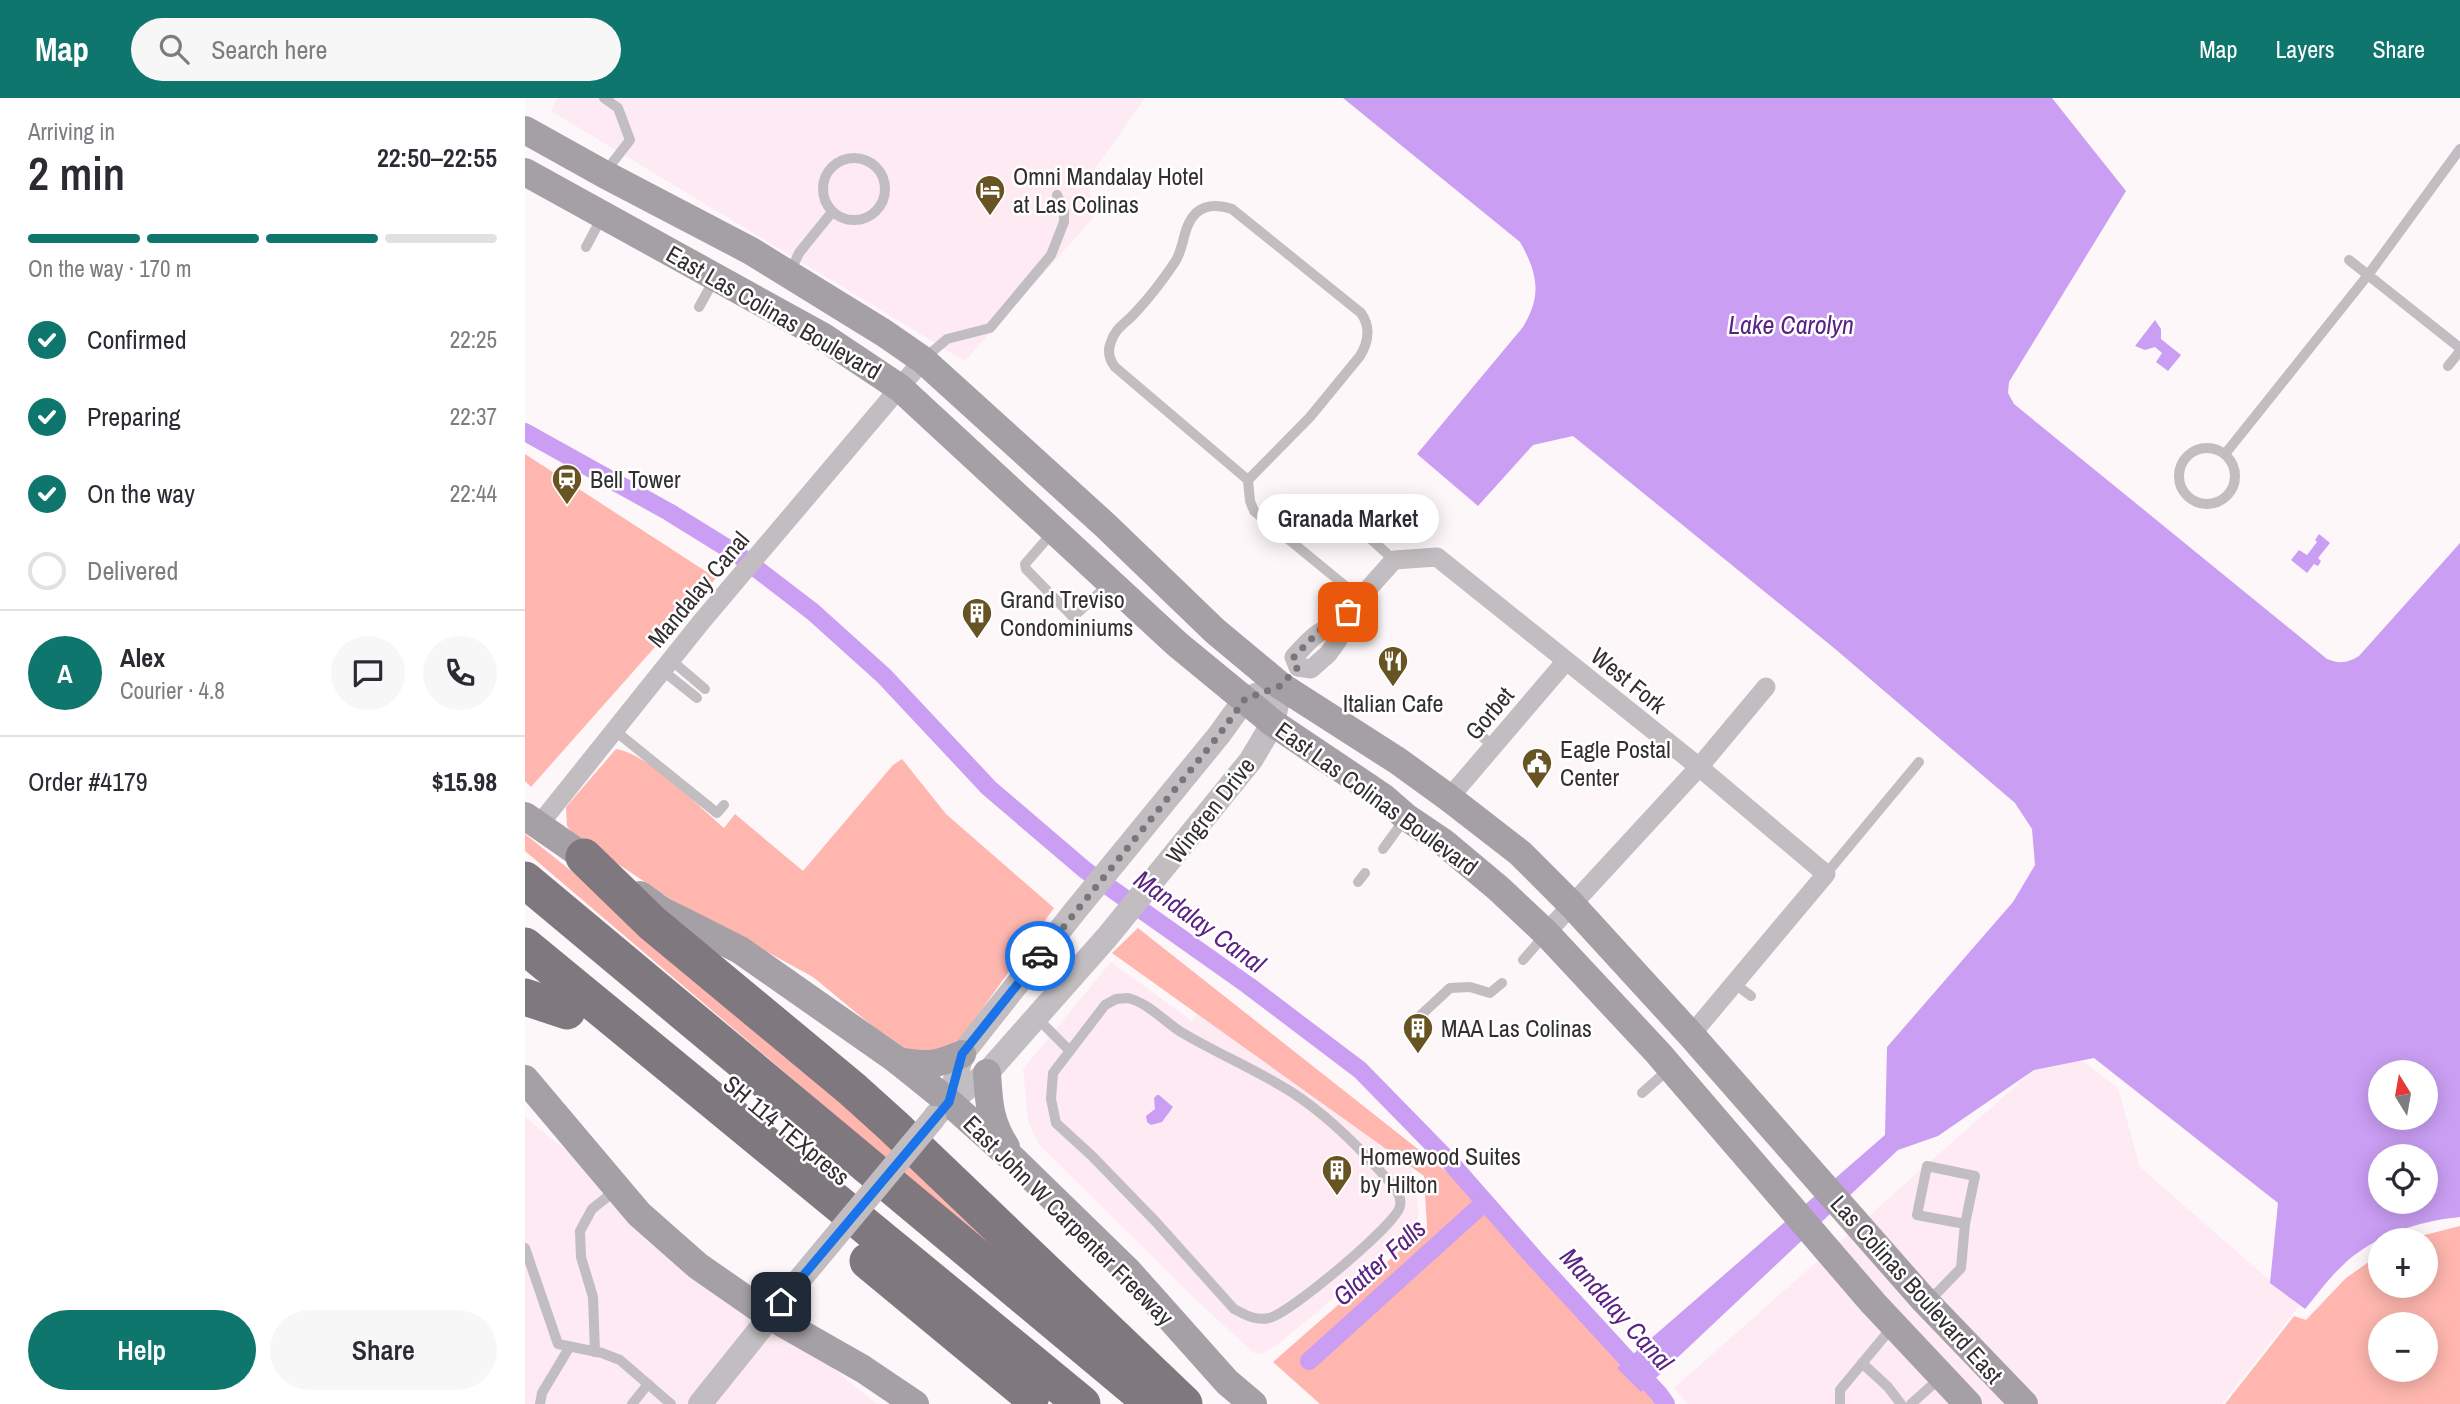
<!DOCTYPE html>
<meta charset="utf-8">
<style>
:root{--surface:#fff;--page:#f7f7f7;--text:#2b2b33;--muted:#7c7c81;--line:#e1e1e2;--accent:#0f766e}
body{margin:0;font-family:"Archivo Narrow",sans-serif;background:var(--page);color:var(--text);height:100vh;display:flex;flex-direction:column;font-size:26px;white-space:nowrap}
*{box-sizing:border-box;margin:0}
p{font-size:23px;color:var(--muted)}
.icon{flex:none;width:38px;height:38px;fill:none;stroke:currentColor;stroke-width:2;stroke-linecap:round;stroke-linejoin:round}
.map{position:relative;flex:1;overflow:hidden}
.sheet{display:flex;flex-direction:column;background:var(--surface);width:525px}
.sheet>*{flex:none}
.needle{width:46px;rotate:349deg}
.fabs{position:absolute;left:1843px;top:962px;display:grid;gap:14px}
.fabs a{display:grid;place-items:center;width:70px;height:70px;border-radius:50%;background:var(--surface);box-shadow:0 4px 18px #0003;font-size:35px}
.pin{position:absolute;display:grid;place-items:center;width:60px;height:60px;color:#fff;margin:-30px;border-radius:14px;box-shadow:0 4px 10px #0006}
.courier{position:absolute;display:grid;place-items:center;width:70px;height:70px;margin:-35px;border:5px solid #1a73e8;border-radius:50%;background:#fff;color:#222;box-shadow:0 2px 9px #0007}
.bubble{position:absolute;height:49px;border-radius:24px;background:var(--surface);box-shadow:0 4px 18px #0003;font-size:23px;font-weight:600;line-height:49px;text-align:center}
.summary em{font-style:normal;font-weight:600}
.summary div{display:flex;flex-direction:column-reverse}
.summary{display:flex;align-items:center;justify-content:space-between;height:119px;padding:0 28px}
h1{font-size:46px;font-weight:600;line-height:52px}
.bar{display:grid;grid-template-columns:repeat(4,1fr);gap:10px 7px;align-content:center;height:84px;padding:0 28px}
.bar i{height:9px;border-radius:5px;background:var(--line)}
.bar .on{background:var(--accent)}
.bar p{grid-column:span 4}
.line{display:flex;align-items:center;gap:18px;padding:0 28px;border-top:2px solid var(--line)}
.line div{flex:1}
.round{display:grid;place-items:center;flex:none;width:74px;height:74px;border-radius:37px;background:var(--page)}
ol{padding:0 28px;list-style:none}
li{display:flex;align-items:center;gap:21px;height:77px}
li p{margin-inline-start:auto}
li .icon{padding:7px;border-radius:50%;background:var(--accent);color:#fff;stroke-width:4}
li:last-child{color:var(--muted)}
li i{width:38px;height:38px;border:4px solid var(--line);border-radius:50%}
.cta{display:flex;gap:14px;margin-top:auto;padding:14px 28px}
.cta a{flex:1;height:80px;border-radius:42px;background:var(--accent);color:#fff;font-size:28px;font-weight:600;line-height:80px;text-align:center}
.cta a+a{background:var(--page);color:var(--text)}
header{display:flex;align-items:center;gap:42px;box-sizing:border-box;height:98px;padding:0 35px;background:var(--accent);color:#fff}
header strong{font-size:33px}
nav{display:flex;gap:38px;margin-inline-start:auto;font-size:24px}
.search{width:490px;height:63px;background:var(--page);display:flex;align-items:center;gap:18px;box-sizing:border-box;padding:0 24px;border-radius:38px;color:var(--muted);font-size:26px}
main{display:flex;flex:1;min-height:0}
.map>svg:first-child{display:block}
</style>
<header>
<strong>Map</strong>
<div class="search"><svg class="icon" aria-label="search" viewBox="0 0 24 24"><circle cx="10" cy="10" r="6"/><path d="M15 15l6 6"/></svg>Search here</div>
<nav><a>Map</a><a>Layers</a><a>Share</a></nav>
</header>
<main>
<section class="sheet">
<div class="summary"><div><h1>2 min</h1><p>Arriving in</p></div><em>22:50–22:55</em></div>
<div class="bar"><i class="on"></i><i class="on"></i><i class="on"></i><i></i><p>On the way · 170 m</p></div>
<ol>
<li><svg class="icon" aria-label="check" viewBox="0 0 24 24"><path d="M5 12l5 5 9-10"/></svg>Confirmed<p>22:25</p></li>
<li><svg class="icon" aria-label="check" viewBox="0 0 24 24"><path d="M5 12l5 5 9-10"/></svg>Preparing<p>22:37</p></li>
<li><svg class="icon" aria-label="check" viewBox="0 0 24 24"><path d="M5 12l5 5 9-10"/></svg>On the way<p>22:44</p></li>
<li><i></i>Delivered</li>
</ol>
<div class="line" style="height:126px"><b class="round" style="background:var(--accent);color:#fff">A</b><div><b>Alex</b><p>Courier · 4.8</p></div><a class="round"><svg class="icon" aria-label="chat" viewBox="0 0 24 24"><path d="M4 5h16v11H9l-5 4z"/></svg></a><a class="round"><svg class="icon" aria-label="phone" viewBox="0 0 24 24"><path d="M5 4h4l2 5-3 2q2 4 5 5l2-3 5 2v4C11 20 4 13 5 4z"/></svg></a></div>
<div class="line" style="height:91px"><div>Order #4179</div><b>$15.98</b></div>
<div class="cta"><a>Help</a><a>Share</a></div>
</section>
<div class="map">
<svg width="1935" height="1306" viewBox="0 0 1935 1306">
<rect width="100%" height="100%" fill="#fef7fa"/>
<g fill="#fdeaf3">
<path d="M32,0H620L563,81L569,119L440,263L26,13Z"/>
<path d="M586,864L667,923L674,914L844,1026L886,1069L894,1112L891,1133L752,1247L736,1256L729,1255L670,1201L513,1045L503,1023L498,971Z"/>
<path d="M1537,947L1593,990L1615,1069L1774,1208L1697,1306H1163L1149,1290Z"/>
<path d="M0,1019L352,1306H0Z"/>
</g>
<g fill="#feb6ae" fill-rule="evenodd">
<path d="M0,356L191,480L6,689L0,683Z"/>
<path d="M91,651C122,655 174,709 199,730L210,716L278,773L368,667L377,661L421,716L529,810L438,938C416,956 395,958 368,945L288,879L144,800L48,736L42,728L41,709Z"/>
<path d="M0,736L69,791L428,1095L501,1180L0,753Z"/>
<path d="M613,830L960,1104L1143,1306H795L748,1264L902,1129L899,1078L587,855Z"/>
<path d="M1935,1128V1306H1700L1769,1218L1781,1222L1821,1180L1855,1156V1188H1900V1143H1876ZM1855,1227H1900V1272H1855Z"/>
</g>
<g fill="#c99ef3" fill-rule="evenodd">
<path d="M818,0H1527L1601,93L1484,284L1483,295L1489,306L1802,561C1814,566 1823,565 1834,558L1935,445V1119C1892,1123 1847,1138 1816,1169C1803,1181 1792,1197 1780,1211L1745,1185L1753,1105L1569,960L1509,972L1413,1038L1373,1052L1116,1294L1092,1270L1360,1037L1362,949L1488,804L1510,767L1507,731L1490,705L1309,550L1048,338L1008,347L953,408L892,356L998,229C1017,197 1013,176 995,144ZM1855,975H1900V1020H1855ZM1855,1059H1900V1104H1855Z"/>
<path d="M1630,222L1636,231V241L1656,257L1643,273L1631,264L1637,255L1630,249L1620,252L1610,248Z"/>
<path d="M1794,436L1805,445L1793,460L1796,463L1793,468L1789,466L1782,475L1766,462L1774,452L1782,457L1792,444L1790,442Z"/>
<path d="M632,997H634L648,1009L637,1024L626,1027L622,1024L621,1018L630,1011L629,1000Z"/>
</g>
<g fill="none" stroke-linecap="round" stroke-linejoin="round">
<g stroke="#c99ef3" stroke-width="18">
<path d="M0,334L144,414L215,458L288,514L359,578L464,690L560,772L724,888L835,972L925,1064L1010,1161L1134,1296L1141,1306"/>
<path d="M784,1263L960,1104"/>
</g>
<g stroke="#c1bdc0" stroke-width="10">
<path d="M79,0L93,10L105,42L81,73"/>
<path d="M1935,51L1843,177L1935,250"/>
<circle cx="329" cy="91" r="31"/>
<path d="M61,149L77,119"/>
<path d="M265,174L274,155L307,114"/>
<path d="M174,209L189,182"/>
<path d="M401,259L422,241L465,230L526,157L539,124V113L532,97"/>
<path d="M1923,268L1935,253"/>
<circle cx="1682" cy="378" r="28"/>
<path d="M1700,356L1843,177L1824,162"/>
<path d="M723,382L785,319L835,258C844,243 846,229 836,215L707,111C695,107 681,106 671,115C657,129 660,149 650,164C638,182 624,200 610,215C601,225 590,230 586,244C582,253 584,261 590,269L723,382L725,403L729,413L835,500"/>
<path d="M806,405L869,462"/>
<path d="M527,435L500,466L501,471L548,519L585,485"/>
<path d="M146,562L180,591"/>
<path d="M137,572L172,600"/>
<path d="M89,632L192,715L199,707"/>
<path d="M951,634L969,648"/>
<path d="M858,751L879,722"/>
<path d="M1301,776L1394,664"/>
<path d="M833,784L840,775"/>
<path d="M998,862L1019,838"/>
<path d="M1210,886L1226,898"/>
<path d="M603,900C623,905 639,923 656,934C693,956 732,972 768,995C800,1016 830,1045 855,1073C863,1083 878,1094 875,1108C873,1125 763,1217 744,1220C730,1223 721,1217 709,1211L631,1124L567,1058L531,1025L526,1001L528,975L580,907L591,901Z"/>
<path d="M896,917L925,890L945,889L965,895L977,885"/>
<path d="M511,919L544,952"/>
<path d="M1117,995L1145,970"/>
<path d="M0,1150L33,1246L77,1255L95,1262L146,1306"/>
<path d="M1400,1201L1413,1194L1436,1170L1440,1126L1450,1078L1402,1068L1392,1117L1440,1126"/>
<path d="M70,1254L68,1199L56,1159L55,1133L67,1111L91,1092"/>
<path d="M1337,1265L1363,1289L1376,1306"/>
<path d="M15,1306L17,1295L44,1250"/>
<path d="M107,1306L123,1286"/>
<path d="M1315,1306V1292L1368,1228"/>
<path d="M1386,1306L1414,1281"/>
</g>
<g stroke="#c1bdc0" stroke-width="19">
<path d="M773,569L769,559C782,545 792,532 810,528L869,462L912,459L1174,669L1301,776L1166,937"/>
<path d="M773,569L786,571L803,556L813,542L810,528"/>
<path d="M924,700L1041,563"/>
<path d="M13,728L177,523L398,262"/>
<path d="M1021,835L1174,669L1241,589"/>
</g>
<g stroke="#c1bdc0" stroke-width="24">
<path d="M424,1004L437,956L550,813L694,637L720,601L736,595"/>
<path d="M411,1017L424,1004L462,975L583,838L726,662L748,625L756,588"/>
<path d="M175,1306L256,1205"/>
</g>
<g stroke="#a5a0a5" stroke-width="28">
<path d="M0,32L79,76L226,153L359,235L398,262L581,428L690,533L756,588L873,663L924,700L995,755L1047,807L1166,937L1398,1201L1499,1306"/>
<path d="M0,74L297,238L375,290L652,546L748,625L858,699L881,719L918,744L973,790L1021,835L1133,955L1348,1205L1443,1306"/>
<path d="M0,718L75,770"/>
<path d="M115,797L136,812L215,852L372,962L424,1004L490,1063L603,1173L702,1284L728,1306"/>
<path d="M373,963C403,968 409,968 437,956"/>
<path d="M462,975C464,1004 464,1023 481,1049"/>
<path d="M0,981L114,1116L173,1168L245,1218L338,1271L390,1306"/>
</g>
<g stroke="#7f787f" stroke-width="37">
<path d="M59,759L127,825L327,991L368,1028L659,1306"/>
<path d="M0,782L628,1306"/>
<path d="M0,848L557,1306"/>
<path d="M0,899L42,913"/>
<path d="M343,1163L506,1298"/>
</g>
<path stroke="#c1bdc0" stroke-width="24" d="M256,1204L409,1020"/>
</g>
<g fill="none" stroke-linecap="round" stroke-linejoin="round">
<path stroke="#7a7577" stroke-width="7" stroke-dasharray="0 12.6" d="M515,858L694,637L720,601L755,588L773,569L769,559L796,531L810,528L823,514"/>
<path stroke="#1a73e8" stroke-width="9" d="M256,1204L424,1004L437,956L515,858"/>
</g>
<defs>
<g id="hotel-pin" transform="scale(1.575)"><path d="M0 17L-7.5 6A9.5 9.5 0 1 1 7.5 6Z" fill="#685322" stroke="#fff"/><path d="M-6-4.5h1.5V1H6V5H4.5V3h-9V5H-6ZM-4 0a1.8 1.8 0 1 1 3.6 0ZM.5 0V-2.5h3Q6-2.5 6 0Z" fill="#fff"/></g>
<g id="station-pin" transform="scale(1.575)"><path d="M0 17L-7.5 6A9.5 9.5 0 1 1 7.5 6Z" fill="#685322" stroke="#fff"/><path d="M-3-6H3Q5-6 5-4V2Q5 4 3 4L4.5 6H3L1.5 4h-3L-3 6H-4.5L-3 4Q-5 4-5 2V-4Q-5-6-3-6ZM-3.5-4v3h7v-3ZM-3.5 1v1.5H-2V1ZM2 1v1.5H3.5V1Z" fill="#fff"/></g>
<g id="building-pin" transform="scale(1.575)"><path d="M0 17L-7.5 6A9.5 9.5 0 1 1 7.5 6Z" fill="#685322" stroke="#fff"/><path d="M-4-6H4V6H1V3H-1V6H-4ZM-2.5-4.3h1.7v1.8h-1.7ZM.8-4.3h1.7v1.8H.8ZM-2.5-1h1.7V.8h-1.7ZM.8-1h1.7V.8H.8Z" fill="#fff"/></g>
<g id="restaurant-pin" transform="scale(1.575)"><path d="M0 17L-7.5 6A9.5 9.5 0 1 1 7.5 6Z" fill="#685322" stroke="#fff"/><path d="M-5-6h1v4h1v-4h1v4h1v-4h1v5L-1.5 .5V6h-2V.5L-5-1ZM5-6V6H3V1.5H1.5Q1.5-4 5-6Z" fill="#fff"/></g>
<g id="civic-pin" transform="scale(1.575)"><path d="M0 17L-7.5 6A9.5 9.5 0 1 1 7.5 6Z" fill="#685322" stroke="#fff"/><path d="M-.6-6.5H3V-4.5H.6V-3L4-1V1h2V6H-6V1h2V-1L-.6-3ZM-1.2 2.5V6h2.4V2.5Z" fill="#fff"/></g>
</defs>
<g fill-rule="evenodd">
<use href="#hotel-pin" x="465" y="92"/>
<use href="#station-pin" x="42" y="381"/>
<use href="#building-pin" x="452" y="515"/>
<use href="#restaurant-pin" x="868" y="563"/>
<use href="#civic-pin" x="1012" y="665"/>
<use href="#building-pin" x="893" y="930"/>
<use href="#building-pin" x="812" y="1072"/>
</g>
<g text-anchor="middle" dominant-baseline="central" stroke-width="5" stroke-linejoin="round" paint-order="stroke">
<g font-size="24" fill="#332f31" stroke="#fff" text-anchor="start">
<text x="488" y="78">Omni Mandalay Hotel<tspan x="488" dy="28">at Las Colinas</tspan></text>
<text x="65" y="381">Bell Tower</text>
<text x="475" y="501">Grand Treviso<tspan x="475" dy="28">Condominiums</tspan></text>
<text x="868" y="605" text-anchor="middle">Italian Cafe</text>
<text x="1035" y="651">Eagle Postal<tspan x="1035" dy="28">Center</tspan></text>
<text x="916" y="930">MAA Las Colinas</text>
<text x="835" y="1058">Homewood Suites<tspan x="835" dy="28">by Hilton</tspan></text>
</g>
<g font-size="24" fill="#332f31" stroke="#fff">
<text transform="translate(249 214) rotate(30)">East Las Colinas Boulevard</text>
<text transform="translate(173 491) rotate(-50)">Mandalay Canal</text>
<text transform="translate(1104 582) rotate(39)">West Fork</text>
<text transform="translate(964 615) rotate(-50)">Gorbet</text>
<text transform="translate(852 700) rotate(36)">East Las Colinas Boulevard</text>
<text transform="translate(685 712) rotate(-52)">Wingren Drive</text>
<text transform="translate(262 1032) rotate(40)">SH 114 TEXpress</text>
<text transform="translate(544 1122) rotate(45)">East John W Carpenter Freeway</text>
<text transform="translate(1392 1191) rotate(48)">Las Colinas Boulevard East</text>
</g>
<g font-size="26" font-style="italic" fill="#5a2283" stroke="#fff">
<text x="1266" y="226">Lake Carolyn</text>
<text transform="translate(675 823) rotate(36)">Mandalay Canal</text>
<text transform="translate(854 1164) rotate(-42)">Glatter Falls</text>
<text transform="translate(1092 1211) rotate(48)">Mandalay Canal</text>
</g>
</g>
</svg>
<div class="fabs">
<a><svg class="needle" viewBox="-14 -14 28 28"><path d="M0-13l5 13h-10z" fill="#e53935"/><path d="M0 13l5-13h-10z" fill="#7c7c81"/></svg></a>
<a><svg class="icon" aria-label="locate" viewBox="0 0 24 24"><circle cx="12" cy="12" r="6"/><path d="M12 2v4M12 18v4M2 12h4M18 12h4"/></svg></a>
<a>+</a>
<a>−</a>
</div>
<div class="pin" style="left:823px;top:514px;background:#ea580c"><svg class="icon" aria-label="bag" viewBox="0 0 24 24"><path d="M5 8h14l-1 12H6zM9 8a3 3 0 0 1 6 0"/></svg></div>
<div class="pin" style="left:256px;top:1204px;background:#1f2937"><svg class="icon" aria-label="home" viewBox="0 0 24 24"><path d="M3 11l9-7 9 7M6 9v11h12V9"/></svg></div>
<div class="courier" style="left:515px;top:858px"><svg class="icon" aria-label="car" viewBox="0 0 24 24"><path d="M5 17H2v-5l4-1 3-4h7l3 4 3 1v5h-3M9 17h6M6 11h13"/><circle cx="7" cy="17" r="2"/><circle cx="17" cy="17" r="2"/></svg></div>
<div class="bubble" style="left:732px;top:396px;width:182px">Granada Market</div>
</div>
</main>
